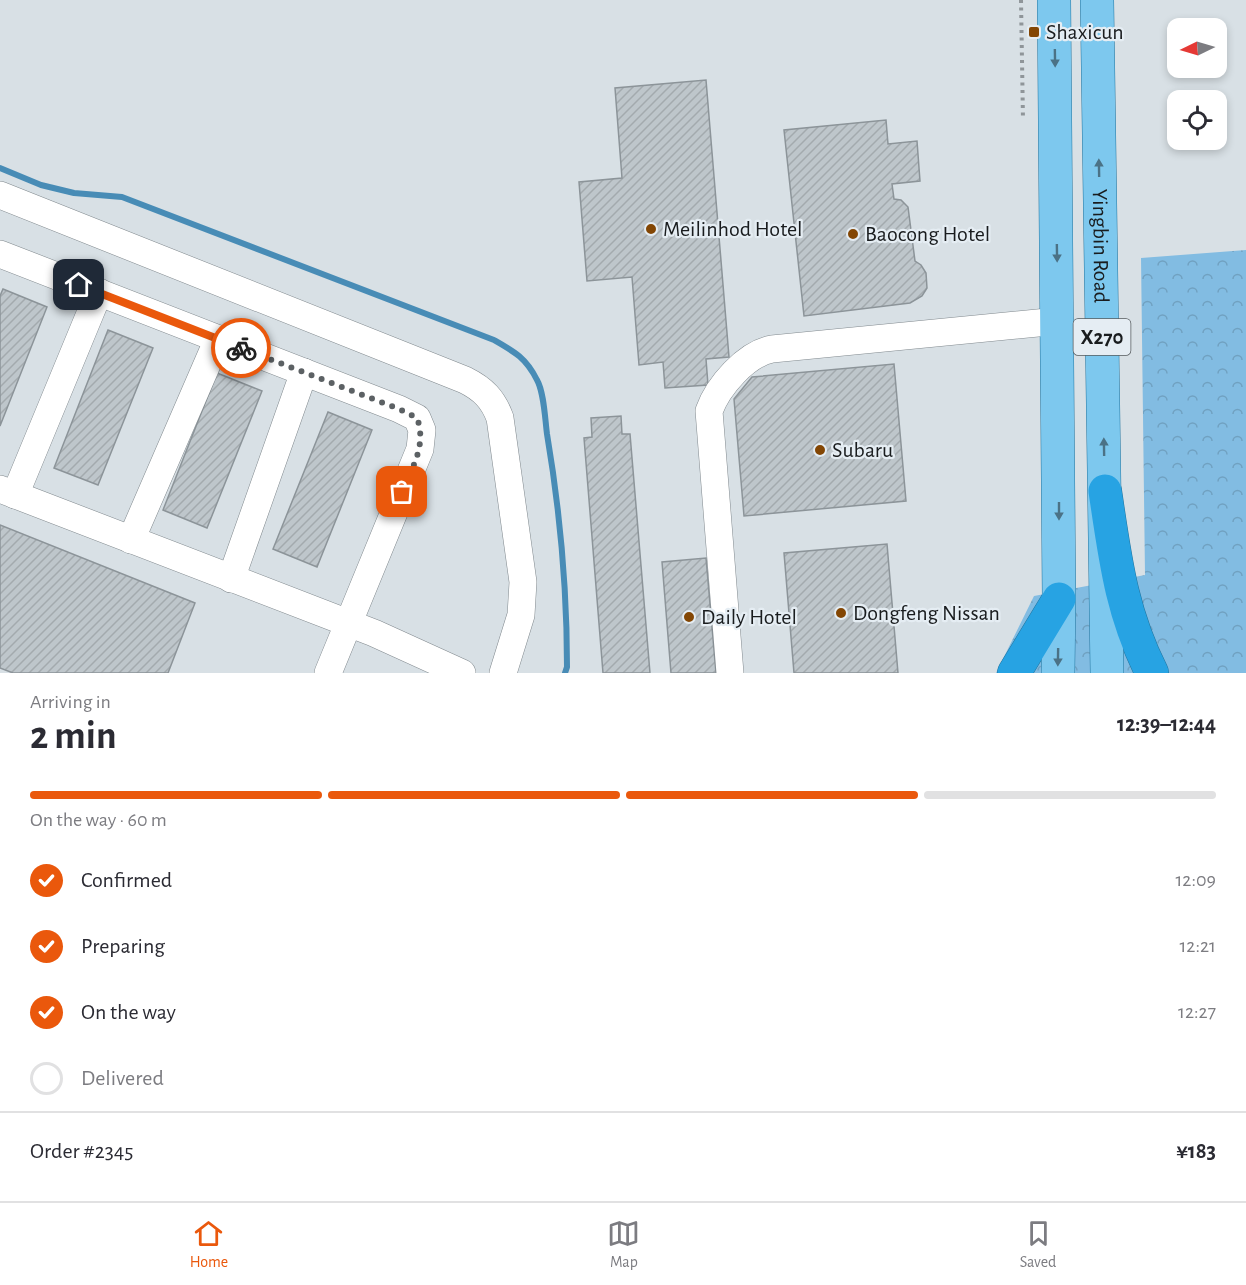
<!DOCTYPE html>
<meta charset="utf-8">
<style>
:root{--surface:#fff;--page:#f2f2f3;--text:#2b2b33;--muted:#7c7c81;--line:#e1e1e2;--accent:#ea580c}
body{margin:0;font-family:"Alegreya Sans",sans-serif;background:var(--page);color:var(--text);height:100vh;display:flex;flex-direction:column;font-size:22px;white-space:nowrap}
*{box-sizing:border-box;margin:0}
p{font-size:20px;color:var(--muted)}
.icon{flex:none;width:33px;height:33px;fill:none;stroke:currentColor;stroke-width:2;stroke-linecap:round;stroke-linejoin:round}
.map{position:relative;height:673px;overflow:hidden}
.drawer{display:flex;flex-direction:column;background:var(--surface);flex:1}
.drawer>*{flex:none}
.needle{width:39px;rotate:265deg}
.controls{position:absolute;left:1167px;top:18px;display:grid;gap:12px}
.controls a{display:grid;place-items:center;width:60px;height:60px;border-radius:12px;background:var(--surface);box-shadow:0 3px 9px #0003;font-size:30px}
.pin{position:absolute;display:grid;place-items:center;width:51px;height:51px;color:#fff;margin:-26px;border-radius:12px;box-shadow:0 3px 9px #0006}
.courier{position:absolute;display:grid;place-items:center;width:60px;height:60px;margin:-30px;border:4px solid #ea580c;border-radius:50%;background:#fff;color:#222;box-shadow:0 2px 8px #0007}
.overview em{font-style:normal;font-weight:700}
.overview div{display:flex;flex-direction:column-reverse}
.overview{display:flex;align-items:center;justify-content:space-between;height:102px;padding:0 30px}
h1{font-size:39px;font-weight:700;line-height:45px}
.bar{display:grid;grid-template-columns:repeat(4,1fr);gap:9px 6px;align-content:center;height:72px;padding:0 30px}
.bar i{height:8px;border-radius:4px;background:var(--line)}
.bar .selected{background:var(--accent)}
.bar p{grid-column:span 4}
.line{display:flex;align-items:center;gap:15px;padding:0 30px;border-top:2px solid var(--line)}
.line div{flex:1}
ol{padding:0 30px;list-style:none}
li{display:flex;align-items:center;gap:18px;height:66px}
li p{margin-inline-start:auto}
li .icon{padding:6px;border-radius:50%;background:var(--accent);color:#fff;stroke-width:4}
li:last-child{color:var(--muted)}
li i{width:33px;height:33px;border:3px solid var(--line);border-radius:50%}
.tab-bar{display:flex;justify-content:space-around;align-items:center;height:84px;border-top:2px solid var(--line);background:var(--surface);font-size:16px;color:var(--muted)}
.tab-bar a{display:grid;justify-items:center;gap:3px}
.tab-bar .selected{color:var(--accent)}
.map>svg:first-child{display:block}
</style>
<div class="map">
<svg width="1246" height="673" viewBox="0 0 1246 673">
<defs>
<pattern id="forest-crowns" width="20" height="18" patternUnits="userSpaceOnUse" patternTransform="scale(1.5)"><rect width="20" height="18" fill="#82bce2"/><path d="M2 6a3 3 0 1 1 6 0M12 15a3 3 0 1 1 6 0" fill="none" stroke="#70a1c1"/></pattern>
<pattern id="building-hatch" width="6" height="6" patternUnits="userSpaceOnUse" patternTransform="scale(1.5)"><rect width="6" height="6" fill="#bec6cb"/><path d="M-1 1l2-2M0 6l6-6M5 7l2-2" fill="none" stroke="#a3aaae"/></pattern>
</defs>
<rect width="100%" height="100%" fill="#d8e0e5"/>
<path fill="url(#forest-crowns)" d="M1246,250V673H996L1034,596L1145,575L1141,258Z"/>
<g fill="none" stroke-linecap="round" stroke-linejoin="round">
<path stroke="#488cb6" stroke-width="6" d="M0,168L41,185L74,193L122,197L494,340C515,352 526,358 537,380C544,392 545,419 547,434C560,511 567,588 567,667L565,673"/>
</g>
<g fill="url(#building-hatch)" stroke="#8c9499" stroke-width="1.5">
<path d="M706,80L729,357L706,359L708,385L665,388L663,362L639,365L632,277L587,281L579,182L622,178L615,88Z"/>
<path d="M886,120L888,144L917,141L920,181L892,184L894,199L901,200L908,207L915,261L921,265L926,273L927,288L922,296L910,303L804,316L784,130Z"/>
<path d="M3,289L47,307L0,426V296Z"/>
<path d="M108,330L153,348L98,485L54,468Z"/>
<path d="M894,364L906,501L744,516L734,399L752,377Z"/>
<path d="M217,373L262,391L207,528L163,510Z"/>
<path d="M328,412L372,430L317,567L273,549Z"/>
<path d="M621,416L622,434H630L650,673H603L584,438L592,437L591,418Z"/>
<path d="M0,525L195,603L168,673H13L0,668Z"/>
<path d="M887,544L898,673H794L784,553Z"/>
<path d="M706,558L716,673H671L662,562Z"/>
</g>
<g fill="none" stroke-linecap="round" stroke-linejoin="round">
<g stroke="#81898e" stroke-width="28">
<g id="minor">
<path d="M0,195L465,380C483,389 493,399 500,418L523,582L521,615L503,673"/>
<path d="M0,254L399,409L417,418L422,430L420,449L328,673"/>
<path d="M0,489L374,633L462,673"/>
<path d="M15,495L99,292"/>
<path d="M131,540L218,339"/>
<path d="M231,579L304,372"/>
<path d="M730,673L709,411C718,386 746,354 772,349L1058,321"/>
</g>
</g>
<g stroke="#22749e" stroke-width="34">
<g id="major">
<path d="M1054,0L1059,599L1058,673"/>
<path id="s1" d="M1097,0L1107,673"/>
</g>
</g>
<g stroke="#22749e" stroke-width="34">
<g id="highway">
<path d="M1105,491C1115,558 1121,612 1152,673"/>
<path d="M1014,673L1059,599"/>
</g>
</g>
<path stroke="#8f9599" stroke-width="4" stroke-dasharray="3 4.5" stroke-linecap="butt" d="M1021,0L1023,120"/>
<use href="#minor" stroke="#fff" stroke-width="27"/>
<use href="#major" stroke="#7dc8ee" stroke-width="33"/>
<use href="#highway" stroke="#27a3e3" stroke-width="33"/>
</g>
<defs><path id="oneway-solid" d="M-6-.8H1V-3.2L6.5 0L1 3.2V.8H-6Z" transform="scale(1.5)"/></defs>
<g fill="#4b7286">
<use href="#oneway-solid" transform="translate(1055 58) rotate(89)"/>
<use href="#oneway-solid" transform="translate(1099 168) rotate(-91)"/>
<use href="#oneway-solid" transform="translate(1057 253) rotate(89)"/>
<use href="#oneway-solid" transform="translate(1104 447) rotate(-91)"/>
<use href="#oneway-solid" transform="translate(1059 511) rotate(90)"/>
<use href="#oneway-solid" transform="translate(1058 657) rotate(91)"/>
</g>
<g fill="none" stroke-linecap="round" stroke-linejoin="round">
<path stroke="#5c6164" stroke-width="6" stroke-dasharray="0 10.8" d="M241,348L399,409L417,418C427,445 412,468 402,492"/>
<path stroke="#ea580c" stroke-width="8" d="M79,285L241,348"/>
</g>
<g fill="#834604" stroke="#e5edf3" stroke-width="2">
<rect x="1028" y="26" width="12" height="12" rx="3"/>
<circle cx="651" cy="229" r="6"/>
<circle cx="853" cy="234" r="6"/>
<circle cx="820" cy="450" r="6"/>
<circle cx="841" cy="613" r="6"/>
<circle cx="689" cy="617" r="6"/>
</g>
<g text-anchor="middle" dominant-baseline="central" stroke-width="4.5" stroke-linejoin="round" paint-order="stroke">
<rect fill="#e5edf3" stroke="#565b5e" stroke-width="1.5" x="1073.5" y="319" width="57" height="36" rx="4.5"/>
<g font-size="21" font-weight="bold" fill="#191c1e">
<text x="1102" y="337">X270</text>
</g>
<g font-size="22" fill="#191c1e" stroke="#e5edf3" text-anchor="start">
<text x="1046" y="32">Shaxicun</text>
<text x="663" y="229">Meilinhod Hotel</text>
<text x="865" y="234">Baocong Hotel</text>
<text x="832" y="450">Subaru</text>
<text x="853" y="613">Dongfeng Nissan</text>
<text x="701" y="617">Daily Hotel</text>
</g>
<g font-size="22" fill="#191c1e" stroke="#e5edf3">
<text stroke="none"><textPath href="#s1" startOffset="246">Yingbin Road</textPath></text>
</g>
</g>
</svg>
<div class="controls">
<a><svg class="needle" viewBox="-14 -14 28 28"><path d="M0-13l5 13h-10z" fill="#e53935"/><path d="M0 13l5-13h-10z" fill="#7c7c81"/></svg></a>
<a><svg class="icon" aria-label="locate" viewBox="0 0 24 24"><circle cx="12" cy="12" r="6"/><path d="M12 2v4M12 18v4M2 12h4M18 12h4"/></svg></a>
</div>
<div class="pin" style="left:402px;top:492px;background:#ea580c"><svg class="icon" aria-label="bag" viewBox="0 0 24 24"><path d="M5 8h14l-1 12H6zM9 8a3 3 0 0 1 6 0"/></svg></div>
<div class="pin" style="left:79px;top:285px;background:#1f2937"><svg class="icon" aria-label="home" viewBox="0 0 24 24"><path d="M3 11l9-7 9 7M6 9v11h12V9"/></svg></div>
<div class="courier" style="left:241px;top:348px"><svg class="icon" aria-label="bike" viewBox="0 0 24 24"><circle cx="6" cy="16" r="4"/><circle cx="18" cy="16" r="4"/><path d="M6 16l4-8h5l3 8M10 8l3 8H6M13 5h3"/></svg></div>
</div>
<section class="drawer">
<div class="overview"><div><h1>2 min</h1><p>Arriving in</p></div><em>12:39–12:44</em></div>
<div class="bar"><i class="selected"></i><i class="selected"></i><i class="selected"></i><i></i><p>On the way · 60 m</p></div>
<ol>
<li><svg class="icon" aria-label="check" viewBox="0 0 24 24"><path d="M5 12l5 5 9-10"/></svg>Confirmed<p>12:09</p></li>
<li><svg class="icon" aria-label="check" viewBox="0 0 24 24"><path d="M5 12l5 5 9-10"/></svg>Preparing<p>12:21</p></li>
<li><svg class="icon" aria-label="check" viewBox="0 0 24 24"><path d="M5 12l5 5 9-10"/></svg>On the way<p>12:27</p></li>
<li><i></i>Delivered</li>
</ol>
<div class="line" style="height:78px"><div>Order #2345</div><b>¥183</b></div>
</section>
<nav class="tab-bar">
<a class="selected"><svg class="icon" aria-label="home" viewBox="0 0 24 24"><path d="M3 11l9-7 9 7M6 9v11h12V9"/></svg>Home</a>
<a><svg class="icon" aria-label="map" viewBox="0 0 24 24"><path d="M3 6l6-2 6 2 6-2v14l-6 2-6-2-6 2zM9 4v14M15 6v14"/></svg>Map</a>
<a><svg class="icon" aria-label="saved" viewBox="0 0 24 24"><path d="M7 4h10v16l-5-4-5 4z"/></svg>Saved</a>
</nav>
